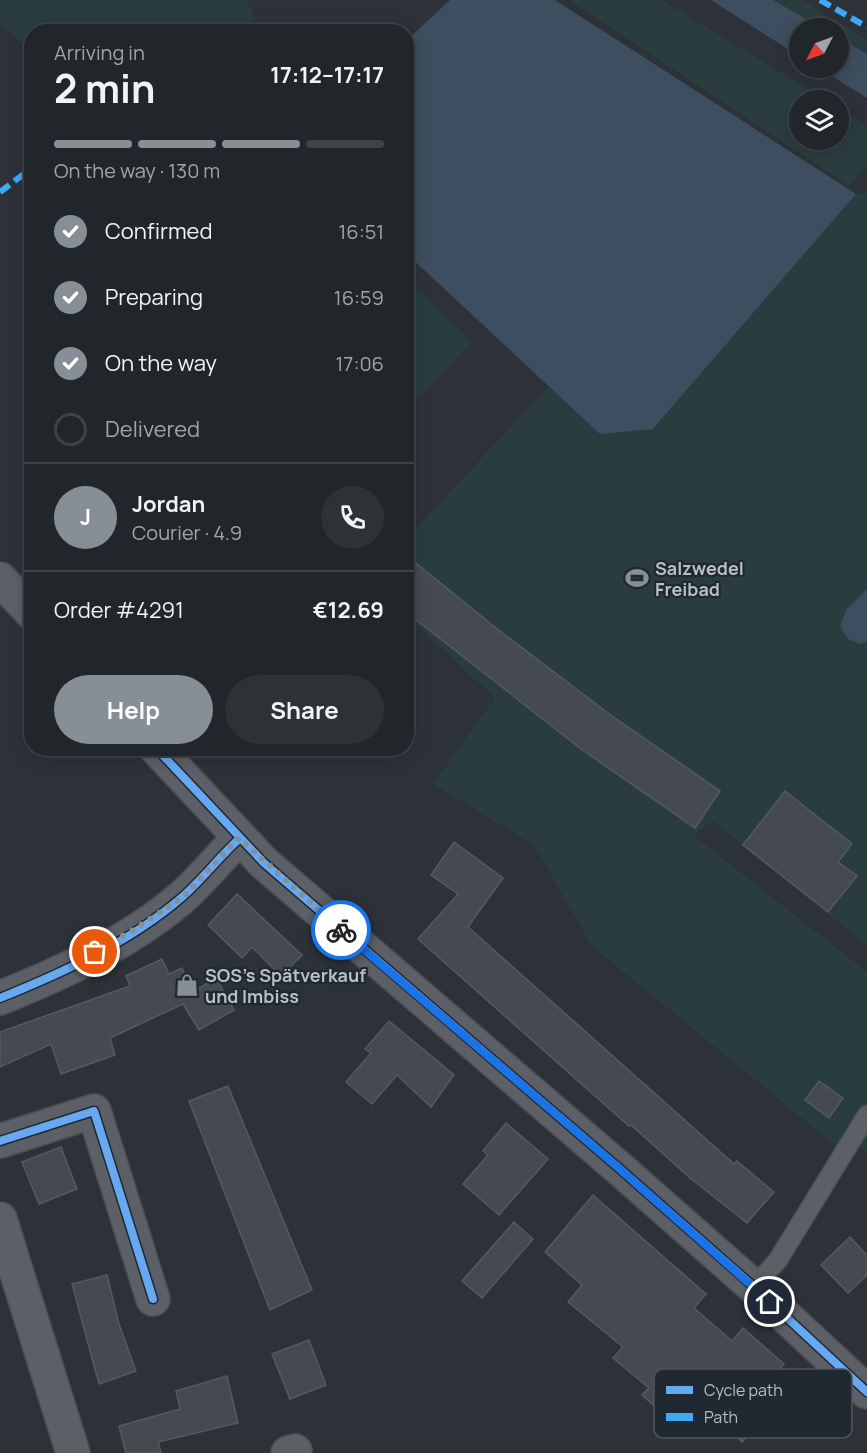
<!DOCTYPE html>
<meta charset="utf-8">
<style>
:root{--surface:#21262a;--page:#2d3236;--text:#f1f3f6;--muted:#a2a5a8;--line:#3e4347;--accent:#868e96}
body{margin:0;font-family:Manrope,sans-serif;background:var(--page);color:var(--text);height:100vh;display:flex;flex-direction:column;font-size:22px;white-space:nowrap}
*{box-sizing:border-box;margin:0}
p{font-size:20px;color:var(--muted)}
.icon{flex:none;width:33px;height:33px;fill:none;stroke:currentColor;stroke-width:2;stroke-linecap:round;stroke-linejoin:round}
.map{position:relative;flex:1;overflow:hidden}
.sheet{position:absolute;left:24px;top:24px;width:390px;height:732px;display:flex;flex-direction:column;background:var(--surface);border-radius:24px;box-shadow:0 3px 15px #0003,0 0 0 2px var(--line)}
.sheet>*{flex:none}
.needle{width:39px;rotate:229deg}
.tools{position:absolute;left:789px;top:18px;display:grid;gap:12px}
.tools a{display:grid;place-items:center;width:60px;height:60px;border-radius:50%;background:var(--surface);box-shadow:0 3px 15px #0003,0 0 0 2px var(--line);font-size:30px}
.pin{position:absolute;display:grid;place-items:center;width:51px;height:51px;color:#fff;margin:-26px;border:3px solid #fff;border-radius:50%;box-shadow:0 2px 6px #0007}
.courier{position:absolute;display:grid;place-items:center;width:60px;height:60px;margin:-30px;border:4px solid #1a73e8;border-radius:50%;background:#fff;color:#222;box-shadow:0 2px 8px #0007}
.summary em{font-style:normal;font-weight:700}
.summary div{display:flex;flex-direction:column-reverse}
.summary{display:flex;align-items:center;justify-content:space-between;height:102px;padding:0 30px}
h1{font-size:39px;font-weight:700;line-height:45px}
.bar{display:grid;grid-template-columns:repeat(4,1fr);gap:9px 6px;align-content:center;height:72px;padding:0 30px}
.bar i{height:8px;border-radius:4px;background:var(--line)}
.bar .current{background:var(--accent)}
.bar p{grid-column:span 4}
.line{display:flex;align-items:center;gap:15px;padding:0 30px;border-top:2px solid var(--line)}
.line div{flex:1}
.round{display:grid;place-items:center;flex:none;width:63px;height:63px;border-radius:32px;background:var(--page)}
ol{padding:0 30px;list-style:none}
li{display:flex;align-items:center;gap:18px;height:66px}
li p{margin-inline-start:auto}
li .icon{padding:6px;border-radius:50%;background:var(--accent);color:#fff;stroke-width:4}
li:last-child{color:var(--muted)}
li i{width:33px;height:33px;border:3px solid var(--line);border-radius:50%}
.primary-button{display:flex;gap:12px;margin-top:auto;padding:12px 30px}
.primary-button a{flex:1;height:69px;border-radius:36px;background:var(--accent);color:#fff;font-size:24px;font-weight:700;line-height:69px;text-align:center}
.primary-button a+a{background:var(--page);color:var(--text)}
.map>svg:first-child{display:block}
</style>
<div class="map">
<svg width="867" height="1453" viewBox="0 0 867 1453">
<rect width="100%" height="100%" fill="#2c3238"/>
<g fill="#2a3d3e">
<path d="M0,0H246L254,19L239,31L32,32L31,53L0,23Z"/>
<path d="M569,0H662L826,100H800V140H838L839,108L867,126V164L850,186Z"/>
<path d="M773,0H803L867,40V54L839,38L838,28H822Z"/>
<path d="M856,194H867V945L713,821L693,835L867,972V1151L835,1145L592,946L534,845L433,784L495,698L407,616L406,539L549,386L600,433L654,429Z"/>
<path d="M407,278L472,342L407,409H406Z"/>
</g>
<g fill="#3d4e60">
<path d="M450,0H555L856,194L653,429L600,434L407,254V40Z"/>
<path d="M711,0H773L822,28H800L799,56Z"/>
<path d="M839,38L867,54V98L819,68H838Z"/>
<path d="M867,589V641L861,644L848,639L840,626L846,610Z"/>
</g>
<g fill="#454a50" stroke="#545a5f" stroke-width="1.5">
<path d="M406,555L501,632L612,716L720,791L695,828L581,749L406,612Z"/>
<path d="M785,791L852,844L838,862L857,876L828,912L743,845Z"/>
<path d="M454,842L503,878L468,927L734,1164L737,1161L774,1192L747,1223L690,1178L631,1125L629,1126L418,939L458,894L431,875Z"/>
<path d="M237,894L302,955L281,976L252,947L242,958L208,925Z"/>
<path d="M162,959L169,974L182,968L193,992L216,978L234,1010L199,1030L183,1004L110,1038L115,1055L61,1074L51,1044L0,1067V1032L130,986L126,976Z"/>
<path d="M389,1021L454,1075L431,1107L397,1075L372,1104L346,1082L371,1053L365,1049Z"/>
<path d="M819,1081L843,1098L829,1118L805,1100Z"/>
<path d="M228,1086L312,1290L270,1310L189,1101Z"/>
<path d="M506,1123L548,1159L499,1215L463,1184L488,1155L483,1151Z"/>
<path d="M61,1147L77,1189L39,1204L22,1162Z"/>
<path d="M593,1195L706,1294L694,1308L732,1341L743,1328L784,1364L756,1397L771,1411L742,1442L719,1419L708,1431L670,1398L659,1410L642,1395L649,1388L613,1358L623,1347L568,1302L582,1285L545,1252Z"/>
<path d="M514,1222L533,1239L482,1298L462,1281Z"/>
<path d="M850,1237L867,1255V1275L848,1293L821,1265Z"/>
<path d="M107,1275L119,1324L136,1371L99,1384L72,1284Z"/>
<path d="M309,1340L326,1385L290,1399L272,1354Z"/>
<path d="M227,1376L238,1423L158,1442L161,1453H126L119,1426L180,1409L176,1391Z"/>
</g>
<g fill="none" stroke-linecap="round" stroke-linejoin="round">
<g stroke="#4a4e53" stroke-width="21">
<path id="service" d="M754,1287L778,1260L867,1115"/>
</g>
<g stroke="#4a4e53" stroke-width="36">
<g id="minor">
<path d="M0,579L32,613"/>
<path d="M156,748L264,863L620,1169L754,1287L867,1392"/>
<path d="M0,998C62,973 130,942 181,898C202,880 219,857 239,839"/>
<path d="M0,1141L94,1111L153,1299"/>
<path d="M0,1219L73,1453"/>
<path d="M288,1453L295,1451"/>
</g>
</g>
<use href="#service" stroke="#5c6066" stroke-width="18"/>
<use href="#minor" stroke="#5c6066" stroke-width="33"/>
<g stroke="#3fa9f5" stroke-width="6" stroke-dasharray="12 6" stroke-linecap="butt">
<path d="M820,0L867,27"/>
<path d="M0,192L32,168"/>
</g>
<g stroke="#202932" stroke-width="11">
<g id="cycleway">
<path d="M156,748L264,863L620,1169L754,1287L867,1392"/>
<path d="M0,998C62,973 130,942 181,898C202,880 219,857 239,839"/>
<path d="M0,1141L94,1111L153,1299"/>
</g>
</g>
<use href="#cycleway" stroke="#66a8f1" stroke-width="8"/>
</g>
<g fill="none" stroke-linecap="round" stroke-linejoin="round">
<path stroke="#868e96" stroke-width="6" stroke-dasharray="0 10.8" d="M95,952L140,926L183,897L239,838L341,930"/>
<path stroke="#1a73e8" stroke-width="8" d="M341,930L620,1169L770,1302"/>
</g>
<defs>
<g id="stadium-bare" transform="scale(1.8)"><path d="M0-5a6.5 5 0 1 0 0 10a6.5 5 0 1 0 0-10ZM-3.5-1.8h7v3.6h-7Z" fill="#868e96" stroke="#202932" stroke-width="2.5" paint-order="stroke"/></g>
<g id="shop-bare" transform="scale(1.8)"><path d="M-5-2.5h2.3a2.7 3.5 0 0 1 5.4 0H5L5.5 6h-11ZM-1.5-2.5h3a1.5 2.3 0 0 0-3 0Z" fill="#868e96" stroke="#202932" stroke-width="2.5" paint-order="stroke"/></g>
</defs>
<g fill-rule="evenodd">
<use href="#stadium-bare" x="637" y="578"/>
<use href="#shop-bare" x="187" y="985"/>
</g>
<g text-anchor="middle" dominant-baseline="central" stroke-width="4.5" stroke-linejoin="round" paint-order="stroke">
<g font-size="18" font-weight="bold" fill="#b7bfc8" stroke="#202932" text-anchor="start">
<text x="655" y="568">Salzwedel<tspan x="655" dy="21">Freibad</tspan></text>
<text x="205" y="975">SOS's Spätverkauf<tspan x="205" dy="21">und Imbiss</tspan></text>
</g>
</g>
<rect x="654" y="1369" width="198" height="69" rx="9" fill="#202932" stroke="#4d565f" stroke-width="1.5"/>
<rect x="666" y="1386" width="27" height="8" fill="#66a8f1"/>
<rect x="666" y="1413" width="27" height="8" fill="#3fa9f5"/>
<g font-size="16" fill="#b7bfc8">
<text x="704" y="1396">Cycle path</text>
<text x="704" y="1423">Path</text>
</g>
</svg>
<div class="tools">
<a><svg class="needle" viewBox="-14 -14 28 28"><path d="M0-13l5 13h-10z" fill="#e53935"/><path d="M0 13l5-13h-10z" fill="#a2a5a8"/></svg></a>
<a><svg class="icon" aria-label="layers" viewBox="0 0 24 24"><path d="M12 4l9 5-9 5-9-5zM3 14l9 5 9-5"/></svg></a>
</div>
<div class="pin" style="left:95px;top:952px;background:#ea580c"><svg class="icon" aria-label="bag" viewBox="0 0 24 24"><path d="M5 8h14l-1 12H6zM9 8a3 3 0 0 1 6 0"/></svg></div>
<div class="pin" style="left:770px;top:1302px;background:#1f2937"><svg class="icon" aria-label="home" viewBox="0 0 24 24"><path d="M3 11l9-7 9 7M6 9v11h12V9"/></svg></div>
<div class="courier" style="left:341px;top:930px"><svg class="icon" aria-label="bike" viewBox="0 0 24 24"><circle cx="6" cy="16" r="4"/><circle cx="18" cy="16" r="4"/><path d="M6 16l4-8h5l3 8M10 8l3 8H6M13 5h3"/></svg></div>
<section class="sheet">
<div class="summary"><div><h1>2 min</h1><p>Arriving in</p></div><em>17:12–17:17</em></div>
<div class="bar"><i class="current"></i><i class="current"></i><i class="current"></i><i></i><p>On the way · 130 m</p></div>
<ol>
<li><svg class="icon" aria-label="check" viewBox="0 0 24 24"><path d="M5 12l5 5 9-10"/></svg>Confirmed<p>16:51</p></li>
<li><svg class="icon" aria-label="check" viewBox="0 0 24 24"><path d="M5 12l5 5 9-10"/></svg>Preparing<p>16:59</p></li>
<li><svg class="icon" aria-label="check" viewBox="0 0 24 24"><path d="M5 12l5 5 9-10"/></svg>On the way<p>17:06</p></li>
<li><i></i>Delivered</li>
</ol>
<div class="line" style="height:108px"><b class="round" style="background:var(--accent);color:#fff">J</b><div><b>Jordan</b><p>Courier · 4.9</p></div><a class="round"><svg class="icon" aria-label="phone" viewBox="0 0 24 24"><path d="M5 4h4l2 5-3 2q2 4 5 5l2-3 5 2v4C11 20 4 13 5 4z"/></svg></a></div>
<div class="line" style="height:78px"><div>Order #4291</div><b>€12.69</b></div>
<div class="primary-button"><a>Help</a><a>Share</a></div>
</section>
</div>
